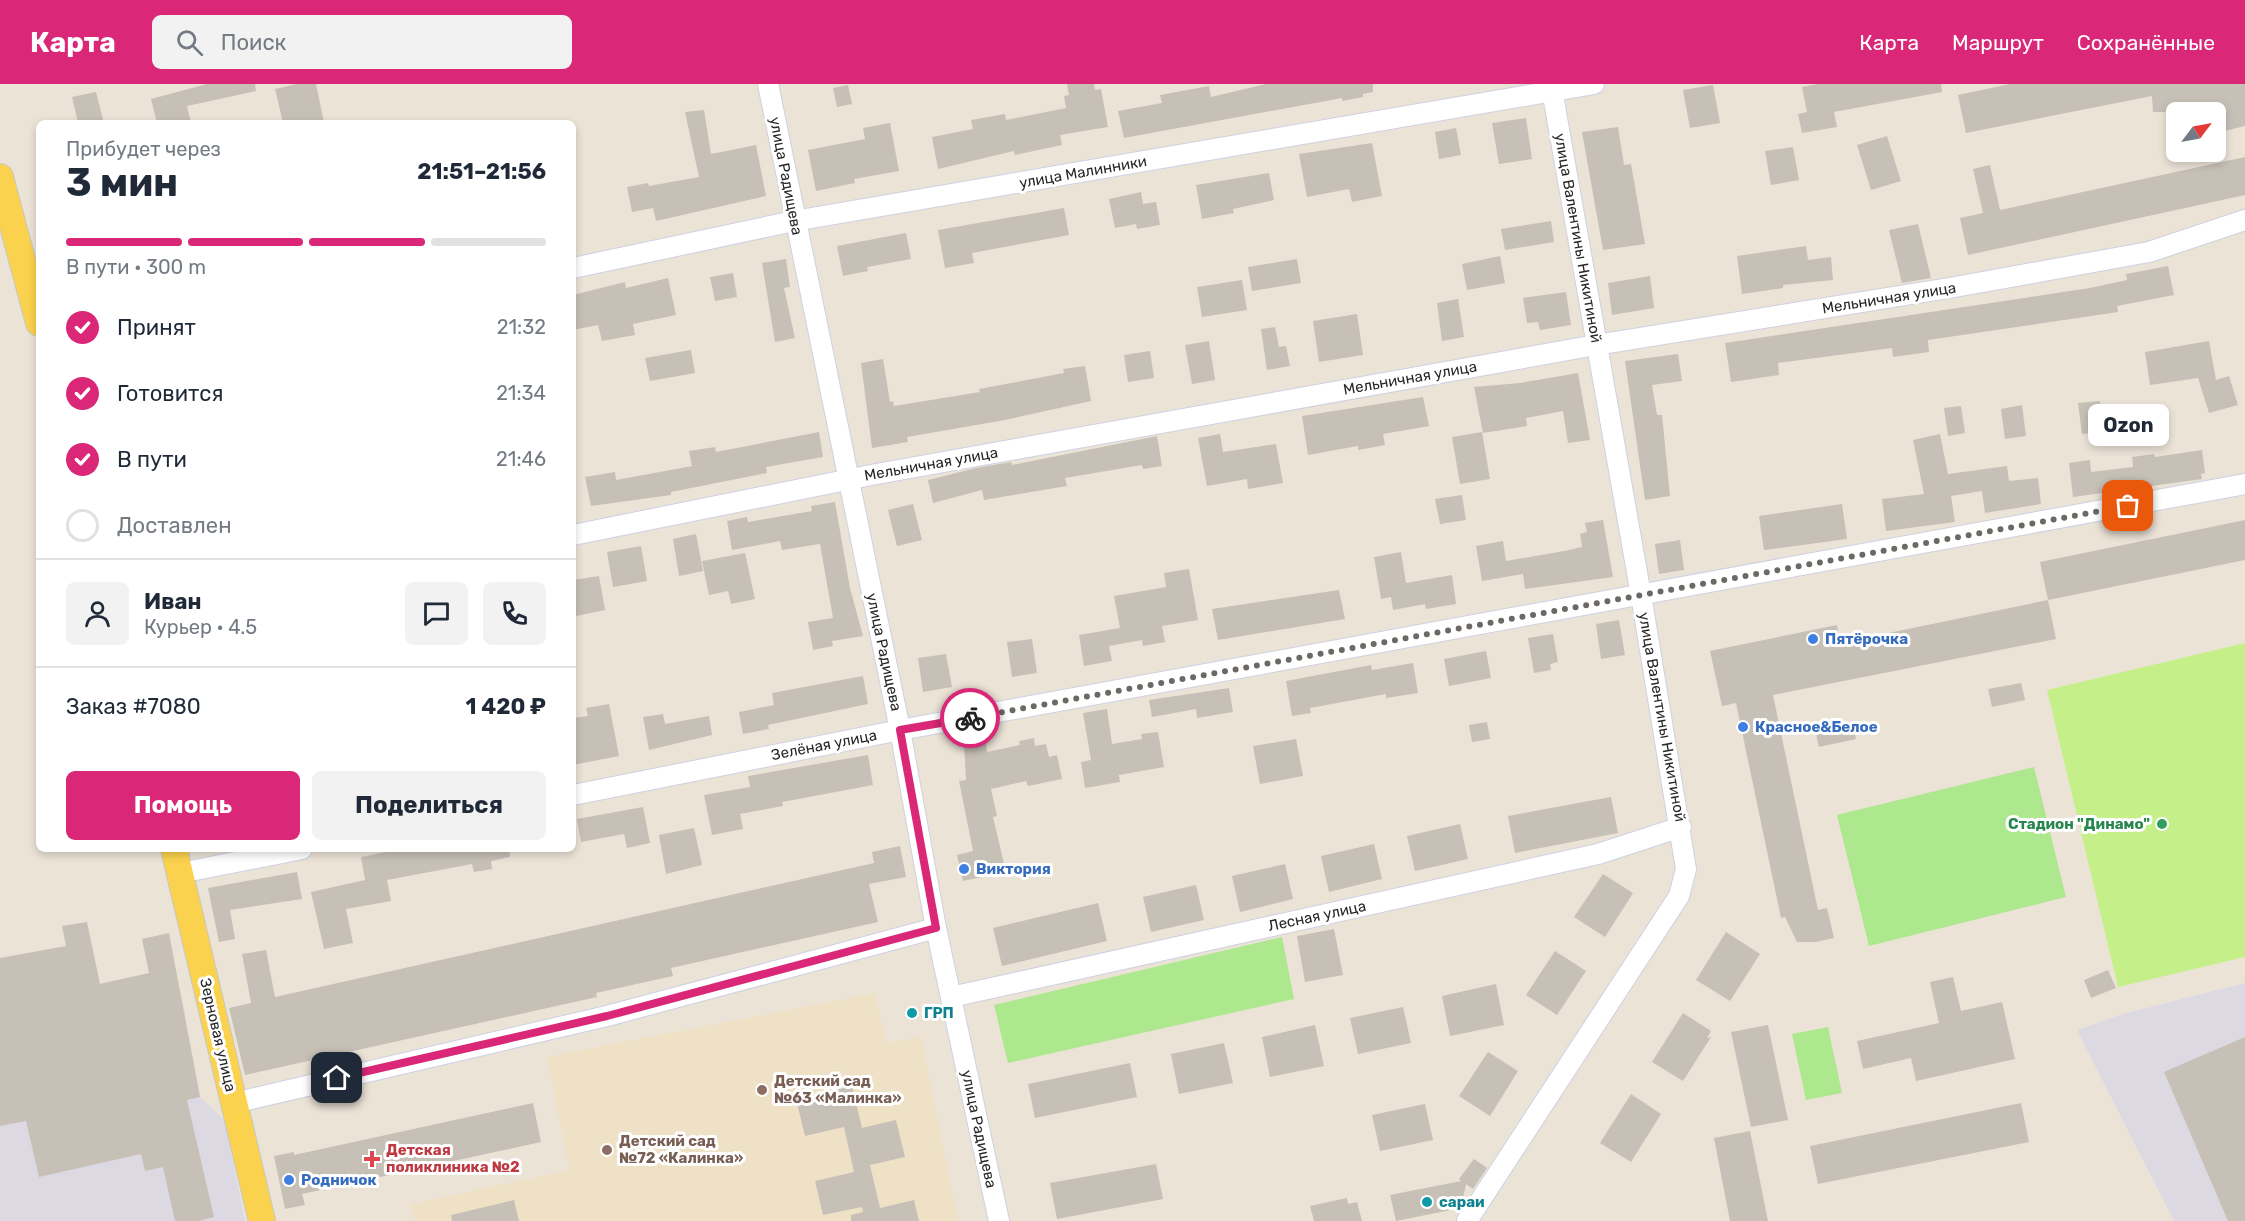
<!DOCTYPE html>
<html lang="ru">
<meta charset="utf-8">
<style>
:root{--surface:#fff;--page:#f2f2f3;--text:#1f2937;--muted:#747a83;--line:#e0e1e3;--accent:#db2777}
body{margin:0;font-family:Rubik,sans-serif;background:var(--page);color:var(--text);height:100vh;display:flex;flex-direction:column;font-size:22px;white-space:nowrap}
*{box-sizing:border-box;margin:0}
p{font-size:20px;color:var(--muted)}
.icon{flex:none;width:33px;height:33px;fill:none;stroke:currentColor;stroke-width:2;stroke-linecap:round;stroke-linejoin:round}
.map{position:relative;flex:1;overflow:hidden}
.details{position:absolute;left:36px;top:36px;width:540px;height:732px;display:flex;flex-direction:column;background:var(--surface);border-radius:9px;box-shadow:0 3px 9px #0003}
.details>*{flex:none}
.needle{width:39px;rotate:58deg}
.fabs{position:absolute;left:2166px;top:18px;display:grid;gap:12px}
.fabs a{display:grid;place-items:center;width:60px;height:60px;border-radius:9px;background:var(--surface);box-shadow:0 3px 9px #0003;font-size:30px}
.pin{position:absolute;display:grid;place-items:center;width:51px;height:51px;color:#fff;margin:-26px;border-radius:12px;box-shadow:0 3px 9px #0006}
.courier{position:absolute;display:grid;place-items:center;width:60px;height:60px;margin:-30px;border:4px solid #db2777;border-radius:50%;background:#fff;color:#222;box-shadow:0 2px 8px #0007}
.bubble{position:absolute;height:42px;border-radius:9px;background:var(--surface);box-shadow:0 3px 9px #0003;font-size:20px;font-weight:700;line-height:42px;text-align:center}
.head em{font-style:normal;font-weight:700}
.head div{display:flex;flex-direction:column-reverse}
.head{display:flex;align-items:center;justify-content:space-between;height:102px;padding:0 30px}
h1{font-size:39px;font-weight:700;line-height:45px}
.bar{display:grid;grid-template-columns:repeat(4,1fr);gap:9px 6px;align-content:center;height:72px;padding:0 30px}
.bar i{height:8px;border-radius:4px;background:var(--line)}
.bar .selected{background:var(--accent)}
.bar p{grid-column:span 4}
.line{display:flex;align-items:center;gap:15px;padding:0 30px;border-top:2px solid var(--line)}
.line div{flex:1}
.round{display:grid;place-items:center;flex:none;width:63px;height:63px;border-radius:9px;background:var(--page)}
ol{padding:0 30px;list-style:none}
li{display:flex;align-items:center;gap:18px;height:66px}
li p{margin-inline-start:auto}
li .icon{padding:6px;border-radius:50%;background:var(--accent);color:#fff;stroke-width:4}
li:last-child{color:var(--muted)}
li i{width:33px;height:33px;border:3px solid var(--line);border-radius:50%}
.cta{display:flex;gap:12px;margin-top:auto;padding:12px 30px}
.cta a{flex:1;height:69px;border-radius:9px;background:var(--accent);color:#fff;font-size:24px;font-weight:700;line-height:69px;text-align:center}
.cta a+a{background:var(--page);color:var(--text)}
header{display:flex;align-items:center;gap:36px;box-sizing:border-box;height:84px;padding:0 30px;background:var(--accent);color:#fff}
header strong{font-size:28px}
nav{display:flex;gap:33px;margin-inline-start:auto;font-size:21px}
.search{width:420px;height:54px;background:var(--page);display:flex;align-items:center;gap:15px;box-sizing:border-box;padding:0 21px;border-radius:9px;color:var(--muted);font-size:22px}
.map>svg:first-child{display:block}
</style>
<header>
<strong>Карта</strong>
<div class="search"><svg class="icon" aria-label="search" viewBox="0 0 24 24"><circle cx="10" cy="10" r="6"/><path d="M15 15l6 6"/></svg>Поиск</div>
<nav><a>Карта</a><a>Маршрут</a><a>Сохранённые</a></nav>
</header>
<div class="map">
<svg width="2245" height="1137" viewBox="0 0 2245 1137">
<rect width="100%" height="100%" fill="#ece3d7"/>
<g fill="#dcd9e3">
<path d="M130,893L139,929L183,919L200,1013L225,1037L245,1137H0V929L36,914Z"/>
<path d="M2245,899V1137H2174L2077,946L2123,930Z"/>
</g>
<path fill="#efe1c5" d="M875,909L886,959L921,953L958,1137H415L411,1120L569,1086L547,973Z"/>
<g fill="#ade78e">
<path d="M2034,683L2066,813L1869,862L1837,731Z"/>
<path d="M1282,853L1294,915L1008,979L994,921Z"/>
<path d="M1828,943L1842,1009L1806,1016L1792,950Z"/>
</g>
<path fill="#c5f089" d="M2245,559V873L2118,903L2047,606Z"/>
<g fill="#c7c0b7">
<path d="M207,0H255L256,7L187,22L191,39H157L151,15Z"/>
<path d="M297,0H316L324,39H283L275,5Z"/>
<path d="M1067,0H1094L1095,6L1101,5L1108,43L1060,51L1062,61L1015,71L1014,67L938,85L932,53L973,45L971,36L1005,30L1006,36L1066,24L1064,12L1069,11Z"/>
<path d="M1266,0H1373V8L1363,10V13L1342,17V14L1124,54L1118,27L1162,19L1160,11L1209,2L1211,13Z"/>
<path d="M1818,0H1941L1942,8L1834,28L1837,43L1802,49L1798,30L1807,28L1802,3Z"/>
<path d="M2010,0H2245V42L2216,49V28H2153L2152,12L1966,49L1958,11Z"/>
<path d="M848,1L852,20L837,23L833,4Z"/>
<path d="M1713,1L1720,39L1690,44L1683,6Z"/>
<path d="M96,8L104,39H78L72,13Z"/>
<path d="M704,26L711,70L756,61L766,112L656,137L653,124L632,128L627,103L648,99L649,102L699,93L685,28Z"/>
<path d="M1526,34L1532,75L1499,80L1492,39Z"/>
<path d="M890,39L899,87L854,95L855,99L816,107L808,66L865,55L863,44Z"/>
<path d="M1618,43L1624,81L1631,80L1645,160L1603,166L1582,48Z"/>
<path d="M1456,44L1461,71L1439,75L1435,48Z"/>
<path d="M1887,52L1901,97L1871,106L1857,61Z"/>
<path d="M1372,59L1382,112L1352,118L1349,105L1307,113L1299,70Z"/>
<path d="M1793,63L1799,96L1771,101L1765,67Z"/>
<path d="M2245,73V111L1968,171L1960,134L1983,129L1973,85L1990,81L2000,126Z"/>
<path d="M1269,89L1274,116L1233,125L1234,129L1202,135L1196,101Z"/>
<path d="M1141,108L1143,120L1156,118L1160,141L1137,145L1136,140L1115,144L1109,115Z"/>
<path d="M1064,124L1069,151L972,169L974,179L945,184L938,146Z"/>
<path d="M1551,137L1554,158L1505,166L1501,145Z"/>
<path d="M1918,140L1931,194L1902,199L1889,146Z"/>
<path d="M906,149L911,175L867,183L868,187L843,192L837,162Z"/>
<path d="M1806,162L1808,176L1831,173L1833,196L1783,201V204L1742,210L1737,172Z"/>
<path d="M1500,172L1505,199L1467,206L1462,180Z"/>
<path d="M786,175L790,203L784,204L795,254L775,258L762,179Z"/>
<path d="M1297,175L1301,199L1252,207L1248,183Z"/>
<path d="M2168,182L2174,211L2117,222L2118,228L1928,256L1929,268L1893,273L1892,264L1778,279L1779,291L1731,298L1725,259L2090,204L2127,196L2126,190Z"/>
<path d="M733,189L737,213L715,217L710,193Z"/>
<path d="M1650,192L1654,224L1612,231L1608,199Z"/>
<path d="M668,194L676,231L633,240L635,251L602,257L598,241L573,246V211L625,198L626,204Z"/>
<path d="M1242,196L1247,226L1202,233L1197,203Z"/>
<path d="M1566,208L1571,241L1540,246L1538,238L1527,239L1523,214Z"/>
<path d="M1458,215L1464,253L1442,257L1437,219Z"/>
<path d="M1357,230L1363,271L1319,278L1313,237Z"/>
<path d="M1275,243L1279,263L1286,262L1290,282L1267,286L1261,245Z"/>
<path d="M1209,257L1215,296L1192,300L1185,261Z"/>
<path d="M2209,257L2216,296L2229,292L2238,321L2209,329L2198,294L2150,301L2145,268Z"/>
<path d="M691,266L695,289L650,297L645,274Z"/>
<path d="M1150,267L1154,294L1128,298L1124,271Z"/>
<path d="M1678,270L1682,297L1652,301L1657,331H1662L1670,412L1645,416L1625,277Z"/>
<path d="M883,275L890,318L893,317L894,322L980,308L979,305L1064,289L1063,285L1085,282L1091,317L1005,336L907,353L908,358L872,364L861,279Z"/>
<path d="M1578,289L1590,356L1568,359L1563,327L1526,334L1527,342L1483,349L1474,303L1520,299Z"/>
<path d="M1423,313L1429,342L1383,350L1385,361L1358,366V362L1308,371L1302,332Z"/>
<path d="M2100,317L2103,348L2082,350L2078,319Z"/>
<path d="M2022,321L2026,352L2005,355L2001,325Z"/>
<path d="M1961,322L1965,349L1948,352L1944,324Z"/>
<path d="M819,348L823,373L766,383L767,389L671,408V411L591,422L585,393L615,388L616,396L692,382L689,367L715,363L716,368Z"/>
<path d="M1482,348L1490,395L1460,400L1452,353Z"/>
<path d="M1220,350L1223,368L1276,360L1283,399L1248,405L1247,395L1207,402L1198,354Z"/>
<path d="M1940,350L1948,390L2007,382L2009,397L2038,394L2041,420L1985,429L1982,407L1951,412L1955,438L1886,447L1882,415L1924,410L1913,356Z"/>
<path d="M1157,352L1162,382L1143,385L1142,381L1065,394L1067,402L984,416L982,406L933,419L928,396L976,384L1011,378L1012,381Z"/>
<path d="M2202,366L2205,389L2201,390L2202,395L2073,413L2069,379L2090,376L2091,388L2133,383L2132,373L2154,370L2155,373Z"/>
<path d="M1462,411L1466,436L1440,440L1435,415Z"/>
<path d="M835,418L850,504L863,552L832,557L833,562L813,566L808,538L833,534L820,460L782,466L780,457L732,466L727,437L747,433L748,438L812,427L811,422Z"/>
<path d="M913,420L922,456L897,462L888,426Z"/>
<path d="M1842,420L1847,455L1764,466L1759,432Z"/>
<path d="M1603,436L1613,493L1525,505L1523,490L1482,497L1476,462L1503,457L1506,477L1564,467L1582,463L1580,450L1587,448L1585,439Z"/>
<path d="M2245,436V476L2048,516L2040,478Z"/>
<path d="M696,450L703,487L679,492L673,455Z"/>
<path d="M1680,456L1684,486L1659,490L1655,460Z"/>
<path d="M641,462L647,497L613,503L607,468Z"/>
<path d="M1401,468L1406,499L1452,491L1456,520L1426,525L1425,520L1393,526L1391,513L1381,515L1374,473Z"/>
<path d="M745,469L755,515L731,520L728,507L709,511L702,477Z"/>
<path d="M1189,485L1198,536L1162,542L1165,558L1143,562L1142,556L1109,562L1112,577L1084,582L1079,551L1120,544L1114,512L1166,503L1164,489Z"/>
<path d="M599,492L605,526L576,532L573,496Z"/>
<path d="M1339,506L1345,535L1218,556L1212,525Z"/>
<path d="M2048,516L2056,555L1773,611L1818,826L1827,824L1834,854L1816,858H1797L1785,833L1781,834L1736,619L1722,622L1710,567L1837,541L1840,559Z"/>
<path d="M1619,536L1625,571L1601,575L1596,540Z"/>
<path d="M1553,550L1558,578L1550,580L1551,586L1534,589L1528,554Z"/>
<path d="M1032,555L1037,589L1012,593L1007,558Z"/>
<path d="M1486,567L1491,594L1449,602L1444,575Z"/>
<path d="M946,570L952,603L923,608L918,574Z"/>
<path d="M1413,579L1418,609L1386,614V610L1310,624L1311,629L1292,632L1286,597L1371,581L1372,586Z"/>
<path d="M863,592L868,620L768,641L769,645L743,650L739,628L774,621L772,609Z"/>
<path d="M2021,599L2025,616L1992,623L1988,605Z"/>
<path d="M1229,604L1233,628L1197,634L1196,625L1152,633L1149,616Z"/>
<path d="M609,620L619,672L573,681V634L588,632L586,624Z"/>
<path d="M1107,625L1112,660L1142,655L1141,650L1158,648L1164,683L1119,691L1120,698L1085,704L1081,678L1091,676L1083,629Z"/>
<path d="M663,630L665,640L709,632L712,651L649,666L643,633Z"/>
<path d="M1852,637L1856,655L1819,663L1815,645Z"/>
<path d="M1487,638L1490,655L1472,658L1469,641Z"/>
<path d="M1034,654L1035,662L1046,660L1049,673L1057,671L1062,695L1028,702L1026,697L991,705L997,732L993,733L1006,788L963,797L957,771L973,767L959,697L966,696L964,659L986,658L987,668L1020,661L1019,657Z"/>
<path d="M1296,655L1303,692L1260,700L1253,662Z"/>
<path d="M868,671L873,701L782,718L783,722L740,730L743,745L712,751L704,711L750,703L748,692Z"/>
<path d="M1611,713L1618,749L1515,769L1508,732Z"/>
<path d="M643,723L650,759L627,764L624,750L581,758L577,735Z"/>
<path d="M1460,740L1468,775L1415,787L1407,752Z"/>
<path d="M694,744L702,781L666,790L659,751Z"/>
<path d="M1374,760L1382,795L1329,808L1321,772Z"/>
<path d="M900,762L906,793L869,800L878,838L671,884L673,892L596,909L597,913L245,991L229,924L251,919L242,870L266,866L275,913L874,779L872,768Z"/>
<path d="M401,765H509L510,773L491,777L492,785L474,788L472,780L387,796L391,817L346,825L353,859L324,865L311,808L365,796L361,773Z"/>
<path d="M1285,780L1293,815L1240,828L1232,792Z"/>
<path d="M297,788L302,815L230,826L235,855L219,858L208,804Z"/>
<path d="M1603,790L1633,809L1605,853L1574,833Z"/>
<path d="M1196,801L1204,836L1151,848L1143,813Z"/>
<path d="M1098,819L1107,857L1002,882L993,844Z"/>
<path d="M87,838L100,900L149,889L142,855L169,849L200,1013L187,1016L214,1133L198,1137H175L163,1083L145,1087L141,1070L39,1093L26,1037L0,1042V874L66,862L62,842Z"/>
<path d="M1334,845L1343,891L1305,898L1297,852Z"/>
<path d="M1726,848L1760,870L1730,917L1696,896Z"/>
<path d="M1555,867L1586,887L1557,931L1526,911Z"/>
<path d="M2108,886L2116,904L2091,914L2084,896Z"/>
<path d="M1953,893L1961,927L2002,918L2015,975L1916,997L1911,974L1863,985L1857,957L1939,939L1930,898Z"/>
<path d="M1496,900L1504,941L1450,952L1442,912Z"/>
<path d="M1403,923L1411,959L1358,970L1350,934Z"/>
<path d="M1683,929L1711,947L1707,954L1711,953L1683,997L1652,978Z"/>
<path d="M1315,941L1324,982L1270,993L1262,953Z"/>
<path d="M1768,941L1788,1036L1751,1043L1731,948Z"/>
<path d="M2245,953V1137H2228L2164,988Z"/>
<path d="M1224,959L1233,999L1179,1010L1171,970Z"/>
<path d="M1488,968L1518,987L1490,1032L1459,1012Z"/>
<path d="M1130,979L1137,1013L1035,1034L1028,1000Z"/>
<path d="M852,1002L862,1044L896,1036L905,1073L870,1081L880,1124L914,1116L919,1137H851V1131L863,1128L862,1123L823,1131L815,1097L854,1088L844,1043L805,1052L796,1015Z"/>
<path d="M1631,1010L1661,1030L1631,1078L1600,1059Z"/>
<path d="M533,1019L541,1058L302,1110L305,1121L285,1125L274,1072L294,1068V1071Z"/>
<path d="M2021,1019L2029,1058L1818,1100L1810,1062Z"/>
<path d="M1425,1020L1433,1056L1380,1067L1372,1031Z"/>
<path d="M1750,1047L1768,1137H1730L1714,1054Z"/>
<path d="M1474,1075L1487,1084L1473,1105L1466,1100L1461,1124L1396,1137L1390,1111L1461,1097L1459,1095Z"/>
<path d="M1156,1080L1163,1115L1057,1135L1050,1099Z"/>
<path d="M1347,1114L1348,1120L1357,1118L1362,1137H1314L1310,1122Z"/>
<path d="M514,1116L519,1137H452L451,1131Z"/>
</g>
<g fill="none" stroke-linecap="round" stroke-linejoin="round">
<g stroke="#cdd1e2" stroke-width="22">
<g id="minor">
<path d="M768,0L900,646L936,844L999,1137"/>
<path d="M573,184L794,137L1594,0"/>
<path d="M573,451L871,391L1596,261L1955,203L2149,168L2245,136"/>
<path d="M573,711L900,646L2245,400"/>
<path d="M180,789L302,765"/>
<path d="M951,913L1598,770L1681,743"/>
<path d="M234,1019L607,932L936,844"/>
<path d="M1467,1137L1679,812L1686,785L1641,511L1551,0"/>
</g>
</g>
<g stroke="#c7c7c7" stroke-width="28">
<g id="major">
<path d="M0,93L39,239"/>
<path d="M174,765L262,1137"/>
</g>
</g>
<use href="#minor" stroke="#fff" stroke-width="20"/>
<use href="#major" stroke="#fbd24d" stroke-width="26"/>
</g>
<g fill="none" stroke-linecap="round" stroke-linejoin="round">
<path stroke="#6c6965" stroke-width="6" stroke-dasharray="0 10.8" d="M970,634L2128,422"/>
<path stroke="#db2777" stroke-width="8" d="M337,994L607,932L936,844L900,646L970,634"/>
</g>
<g fill="#3f7fe0" stroke="#fff" stroke-width="2">
<circle cx="1813" cy="555" r="6"/>
<circle cx="1743" cy="643" r="6"/>
<circle cx="964" cy="785" r="6"/>
<circle cx="289" cy="1096" r="6"/>
</g>
<circle fill="#2e9e5b" stroke="#fff" stroke-width="2" cx="2162" cy="740" r="6"/>
<g fill="#0f9aa8" stroke="#fff" stroke-width="2">
<circle cx="912" cy="929" r="6"/>
<circle cx="1427" cy="1118" r="6"/>
</g>
<g fill="#8d6e63" stroke="#fff" stroke-width="2">
<circle cx="762" cy="1006" r="6"/>
<circle cx="607" cy="1066" r="6"/>
</g>
<path fill="#e0444e" stroke="#fff" stroke-width="2" d="M369 1066h6v6h6v6h-6v6h-6v-6h-6v-6h6z"/>
<g text-anchor="middle" dominant-baseline="central" stroke-width="6" stroke-linejoin="round" paint-order="stroke">
<g font-size="15" fill="#272727" stroke="#fff">
<text transform="translate(1083 88) rotate(-10)">улица Малинники</text>
<text transform="translate(786 92) rotate(79)">улица Радищева</text>
<text transform="translate(1578 154) rotate(80)">улица Валентины Никитиной</text>
<text transform="translate(1889 214) rotate(-9)">Мельничная улица</text>
<text transform="translate(1410 294) rotate(-10)">Мельничная улица</text>
<text transform="translate(931 380) rotate(-10)">Мельничная улица</text>
<text transform="translate(884 568) rotate(78)">улица Радищева</text>
<text transform="translate(1662 633) rotate(80)">улица Валентины Никитиной</text>
<text transform="translate(824 661) rotate(-11)">Зелёная улица</text>
<text transform="translate(1317 832) rotate(-12)">Лесная улица</text>
<text transform="translate(218 951) rotate(77)">Зерновая улица</text>
<text transform="translate(979 1045) rotate(78)">улица Радищева</text>
</g>
<g font-size="15" font-weight="bold" fill="#366cbe" stroke="#fff" text-anchor="start">
<text x="1825" y="555">Пятёрочка</text>
<text x="1755" y="643">Красное&amp;Белое</text>
<text x="976" y="785">Виктория</text>
<text x="301" y="1096">Родничок</text>
</g>
<g font-size="15" font-weight="bold" fill="#27864d" stroke="#fff" text-anchor="end">
<text x="2150" y="740">Стадион "Динамо"</text>
</g>
<g font-size="15" font-weight="bold" fill="#0d838f" stroke="#fff" text-anchor="start">
<text x="924" y="929">ГРП</text>
<text x="1439" y="1118">сараи</text>
</g>
<g font-size="15" font-weight="bold" fill="#785e54" stroke="#fff" text-anchor="start">
<text x="774" y="997">Детский сад<tspan x="774" dy="17">№63 «Малинка»</tspan></text>
<text x="619" y="1057">Детский сад<tspan x="619" dy="17">№72 «Калинка»</tspan></text>
</g>
<g font-size="15" font-weight="bold" fill="#be3a42" stroke="#fff" text-anchor="start">
<text x="386" y="1066">Детская<tspan x="386" dy="17">поликлиника №2</tspan></text>
</g>
</g>
</svg>
<div class="fabs">
<a><svg class="needle" viewBox="-14 -14 28 28"><path d="M0-13l5 13h-10z" fill="#e53935"/><path d="M0 13l5-13h-10z" fill="#747a83"/></svg></a>
</div>
<div class="pin" style="left:2128px;top:422px;background:#ea580c"><svg class="icon" aria-label="bag" viewBox="0 0 24 24"><path d="M5 8h14l-1 12H6zM9 8a3 3 0 0 1 6 0"/></svg></div>
<div class="pin" style="left:337px;top:994px;background:#1f2937"><svg class="icon" aria-label="home" viewBox="0 0 24 24"><path d="M3 11l9-7 9 7M6 9v11h12V9"/></svg></div>
<div class="courier" style="left:970px;top:634px"><svg class="icon" aria-label="bike" viewBox="0 0 24 24"><circle cx="6" cy="16" r="4"/><circle cx="18" cy="16" r="4"/><path d="M6 16l4-8h5l3 8M10 8l3 8H6M13 5h3"/></svg></div>
<div class="bubble" style="left:2088px;top:320px;width:81px">Ozon</div>
<section class="details">
<div class="head"><div><h1>3 мин</h1><p>Прибудет через</p></div><em>21:51–21:56</em></div>
<div class="bar"><i class="selected"></i><i class="selected"></i><i class="selected"></i><i></i><p>В пути · 300 m</p></div>
<ol>
<li><svg class="icon" aria-label="check" viewBox="0 0 24 24"><path d="M5 12l5 5 9-10"/></svg>Принят<p>21:32</p></li>
<li><svg class="icon" aria-label="check" viewBox="0 0 24 24"><path d="M5 12l5 5 9-10"/></svg>Готовится<p>21:34</p></li>
<li><svg class="icon" aria-label="check" viewBox="0 0 24 24"><path d="M5 12l5 5 9-10"/></svg>В пути<p>21:46</p></li>
<li><i></i>Доставлен</li>
</ol>
<div class="line" style="height:108px"><a class="round"><svg class="icon" aria-label="person" viewBox="0 0 24 24"><circle cx="12" cy="8" r="4"/><path d="M4 21q1-7 8-7t8 7"/></svg></a><div><b>Иван</b><p>Курьер · 4.5</p></div><a class="round"><svg class="icon" aria-label="chat" viewBox="0 0 24 24"><path d="M4 5h16v11H9l-5 4z"/></svg></a><a class="round"><svg class="icon" aria-label="phone" viewBox="0 0 24 24"><path d="M5 4h4l2 5-3 2q2 4 5 5l2-3 5 2v4C11 20 4 13 5 4z"/></svg></a></div>
<div class="line" style="height:78px"><div>Заказ #7080</div><b>1 420 ₽</b></div>
<div class="cta"><a>Помощь</a><a>Поделиться</a></div>
</section>
</div>
